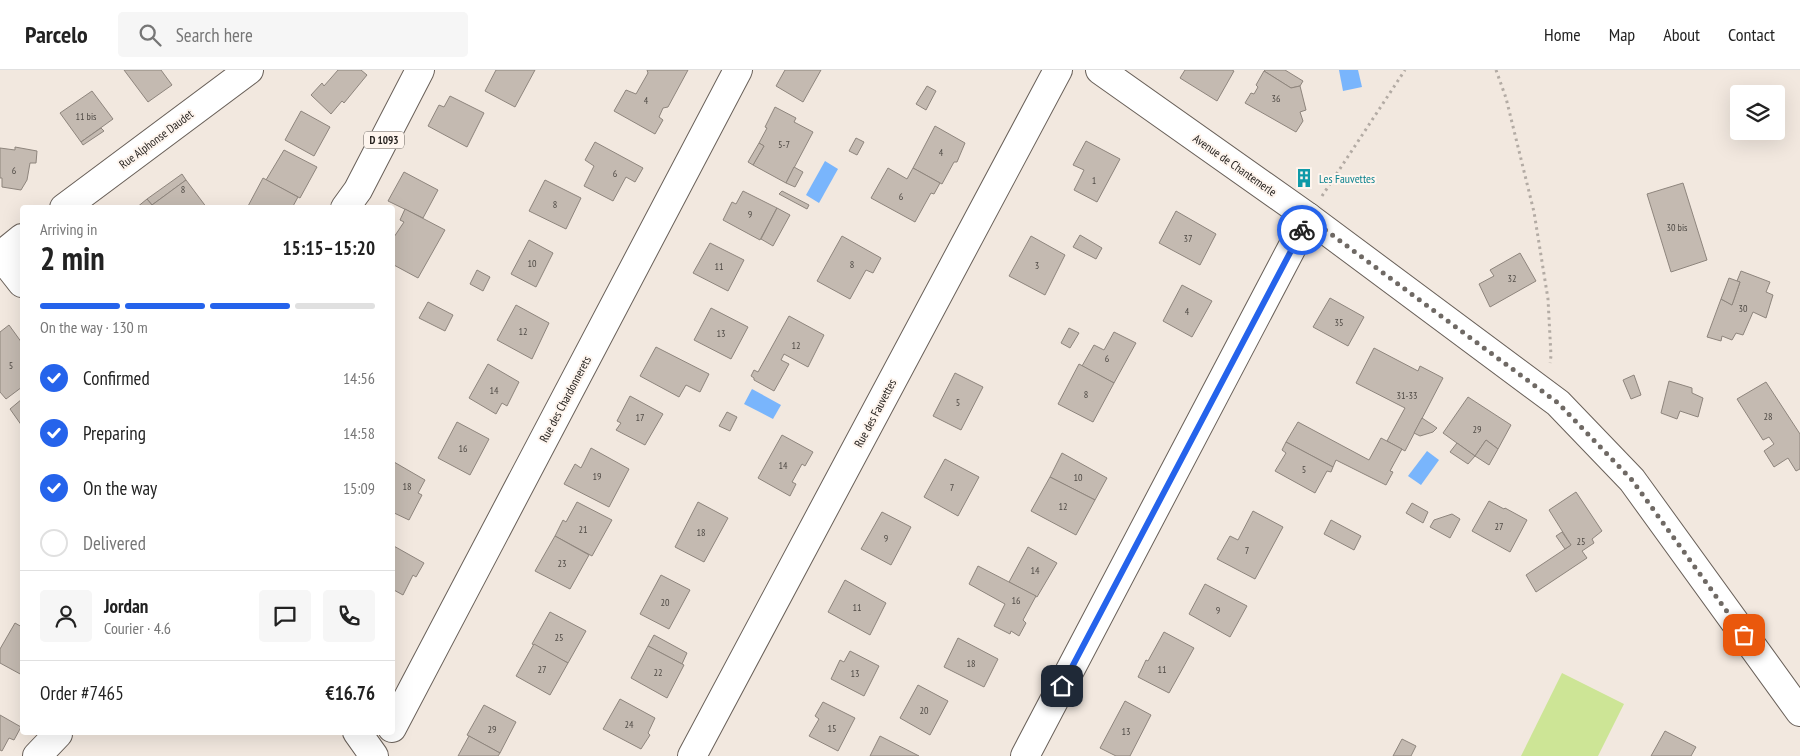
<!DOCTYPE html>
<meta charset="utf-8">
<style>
:root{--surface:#fff;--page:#f6f6f6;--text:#222;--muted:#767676;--line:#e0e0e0;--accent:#2563eb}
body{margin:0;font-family:"PT Sans Narrow",sans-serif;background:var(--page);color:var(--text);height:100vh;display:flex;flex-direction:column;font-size:19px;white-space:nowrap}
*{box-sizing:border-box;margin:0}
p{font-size:16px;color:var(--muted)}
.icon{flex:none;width:28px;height:28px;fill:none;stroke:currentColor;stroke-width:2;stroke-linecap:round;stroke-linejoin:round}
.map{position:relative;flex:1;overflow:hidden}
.details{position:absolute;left:20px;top:135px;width:375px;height:530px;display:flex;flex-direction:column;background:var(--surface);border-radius:5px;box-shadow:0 5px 20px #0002}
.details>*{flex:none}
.tools{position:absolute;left:1730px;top:15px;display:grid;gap:10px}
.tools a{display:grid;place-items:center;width:55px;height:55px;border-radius:5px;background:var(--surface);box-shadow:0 5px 20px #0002;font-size:25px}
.pin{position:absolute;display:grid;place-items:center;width:42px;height:42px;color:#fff;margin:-21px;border-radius:10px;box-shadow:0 2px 8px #0006}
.courier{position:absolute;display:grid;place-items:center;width:50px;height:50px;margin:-25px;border:4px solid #2563eb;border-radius:50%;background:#fff;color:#222;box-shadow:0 1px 6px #0007}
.overview em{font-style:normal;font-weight:800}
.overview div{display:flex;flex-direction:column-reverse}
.overview{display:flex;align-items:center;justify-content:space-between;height:85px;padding:0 20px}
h1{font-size:32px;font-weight:800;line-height:38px}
.bar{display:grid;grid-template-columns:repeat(4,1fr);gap:8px 5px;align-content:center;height:60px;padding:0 20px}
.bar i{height:6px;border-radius:4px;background:var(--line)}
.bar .active{background:var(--accent)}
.bar p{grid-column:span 4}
.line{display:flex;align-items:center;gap:12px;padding:0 20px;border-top:1px solid var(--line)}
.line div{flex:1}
.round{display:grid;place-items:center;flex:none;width:52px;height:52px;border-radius:5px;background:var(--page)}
ol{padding:0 20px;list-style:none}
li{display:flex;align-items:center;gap:15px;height:55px}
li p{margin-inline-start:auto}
li .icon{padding:5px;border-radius:50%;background:var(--accent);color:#fff;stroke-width:4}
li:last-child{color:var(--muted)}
li i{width:28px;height:28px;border:2px solid var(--line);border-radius:50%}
header{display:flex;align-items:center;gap:30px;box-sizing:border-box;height:70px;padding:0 25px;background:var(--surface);border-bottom:1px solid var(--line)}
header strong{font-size:24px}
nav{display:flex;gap:28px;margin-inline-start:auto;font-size:18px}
.search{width:350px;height:45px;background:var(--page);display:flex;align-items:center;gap:12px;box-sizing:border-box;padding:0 18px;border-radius:5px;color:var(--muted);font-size:19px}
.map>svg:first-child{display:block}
</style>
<header>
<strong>Parcelo</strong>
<div class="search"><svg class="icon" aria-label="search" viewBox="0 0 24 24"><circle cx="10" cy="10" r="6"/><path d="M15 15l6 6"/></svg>Search here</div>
<nav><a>Home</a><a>Map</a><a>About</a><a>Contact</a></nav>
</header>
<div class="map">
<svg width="1800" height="686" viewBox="0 0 1800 686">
<rect width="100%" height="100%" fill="#f2e8df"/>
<path fill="#cde596" d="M1562,603L1624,634L1598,686H1521Z"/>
<g fill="#79b5fc">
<path d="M1339,0H1358L1362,17L1343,21Z"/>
<path d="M825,91L838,99L819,133L806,125Z"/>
<path d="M752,319L781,335L773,349L744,334Z"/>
<path d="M1427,381L1439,390L1421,415L1408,406Z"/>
</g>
<g fill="#c4bab1" stroke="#8e857d">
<path d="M124,0H161L172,15L148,32Z"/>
<path d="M338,0H361L367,5L344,33L342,31L331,44L311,25L322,13L324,16Z"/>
<path d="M496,0H535L515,37L485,21Z"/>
<path d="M647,0H688L668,37L663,38L659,47L663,50L655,64L614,41L626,20L636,24L648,3Z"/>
<path d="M785,0H821L803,32L776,16Z"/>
<path d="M1185,0H1232L1234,1L1217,31L1180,8Z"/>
<path d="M1265,0H1285L1303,11L1300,16L1291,18L1264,1Z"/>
<path d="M1264,1L1291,18L1300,16L1306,40L1300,42L1303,51L1296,62L1245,33L1251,23L1254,24L1258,17L1256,15Z"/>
<path d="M927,16L936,21L926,40L916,34Z"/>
<path d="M92,21L113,49L81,72L60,43Z"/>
<path d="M450,26L484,43L467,77L428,56L439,35L444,37Z"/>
<path d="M775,37L796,48L794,52L813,62L786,113L753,95L764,76L759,73L767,58L765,57Z"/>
<path d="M301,41L330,57L314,86L285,70Z"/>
<path d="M935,56L965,73L957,92H954L942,114L913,98Z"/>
<path d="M101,58L104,61L83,75L81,72Z"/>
<path d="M856,68L864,72L857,85L849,81Z"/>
<path d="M1086,71L1120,89L1097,132L1074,120L1084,100L1073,95Z"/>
<path d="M595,72L643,98L635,112L626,107L613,131L584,116L594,96L585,90Z"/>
<path d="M759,73L764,76L753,95L748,92Z"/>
<path d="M15,77L37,81L36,93H30L27,110L21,120L2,117V108H0V78L15,80Z"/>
<path d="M284,80L317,97L300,128L266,110Z"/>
<path d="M794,97L803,102L795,117L786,113Z"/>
<path d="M888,98L907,109L913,98L940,113L934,124L931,123L915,152L871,128Z"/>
<path d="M404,102L438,120L423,148L388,131Z"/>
<path d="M182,104L186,110L152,135L147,129Z"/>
<path d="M263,108L298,127L292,138H247Z"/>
<path d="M186,110L207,138H136L147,129L152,135Z"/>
<path d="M545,110L581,128L566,159L529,141Z"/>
<path d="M1683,113L1707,190L1671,202L1647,124Z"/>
<path d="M743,121L777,138L760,170L723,150L732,132L736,134Z"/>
<path d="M782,121L809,135L807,139L779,124Z"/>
<path d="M777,138L790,145L773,176L761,169Z"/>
<path d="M405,139L445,160L418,208L392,194V170L404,152L400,150Z"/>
<path d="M1176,141L1216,164L1200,195L1159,173Z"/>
<path d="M1080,165L1102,178L1096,189L1073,177Z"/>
<path d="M842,166L881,188L873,203L866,200L850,229L817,211Z"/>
<path d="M1031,166L1065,185L1045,225L1009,206Z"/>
<path d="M529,170L553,183L536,217L511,204Z"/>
<path d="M710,173L744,190L728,221L693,203Z"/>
<path d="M1520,183L1536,211L1490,237L1479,214L1494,206L1490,200Z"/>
<path d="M477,200L490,207L483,221L470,214Z"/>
<path d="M1741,201L1770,212L1766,222L1773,225L1766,248L1753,242L1743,265L1736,263L1732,270L1722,266L1721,271L1707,267L1721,229L1732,235L1740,212L1737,211Z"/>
<path d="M1729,208L1740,212L1732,235L1721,229Z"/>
<path d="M1182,215L1212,231L1192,267L1163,251Z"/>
<path d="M1330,228L1364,247L1348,276L1313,257Z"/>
<path d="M428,232L453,245L445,261L419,248Z"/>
<path d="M516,235L549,253L532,289L497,270Z"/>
<path d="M711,238L748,257L731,289L694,270Z"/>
<path d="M789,246L824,265L808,297L784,284L781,290L789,294L774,321L754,310V308L751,306L754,300L758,302Z"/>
<path d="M9,255L22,273V317L6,329L0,322V262Z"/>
<path d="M1069,258L1079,263L1070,278L1061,273Z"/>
<path d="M1114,262L1136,273L1114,313L1082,296L1094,275L1104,280Z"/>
<path d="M656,277L709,304L700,322L686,315L679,327L640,306Z"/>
<path d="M1374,278L1418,301L1420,296L1443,308L1405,381L1387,371L1405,338L1356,313Z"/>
<path d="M488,294L519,312L507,336L502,333L496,344L469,328Z"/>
<path d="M1079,294L1114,313L1093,352L1058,334Z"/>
<path d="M955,303L983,317L961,360L933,346Z"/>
<path d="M1634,305L1641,325L1631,329L1623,310Z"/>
<path d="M1669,311L1692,318V323L1703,328L1698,347L1680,341L1677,349L1661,343Z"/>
<path d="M1766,312L1800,364V399L1796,401L1788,388L1774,397L1764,381L1774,374L1769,367L1763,370L1737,329Z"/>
<path d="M630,326L663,344L645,375L616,360L621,353L617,351Z"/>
<path d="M1468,327L1511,355L1498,379L1486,370L1475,386L1443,363Z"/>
<path d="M22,329V356L10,339Z"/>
<path d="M727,342L737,347L730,361L719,356Z"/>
<path d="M1422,348L1437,358L1433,362L1420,366L1414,363Z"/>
<path d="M457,352L489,369L470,405L438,388Z"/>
<path d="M1298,352L1369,390L1381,368L1402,379L1390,401L1393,402L1386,415L1336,390L1333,397L1286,372Z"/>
<path d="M782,365L813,382L805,396L802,394L792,412L796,414L790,426L758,408Z"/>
<path d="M1486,370L1498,379L1489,395L1475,386Z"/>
<path d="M1286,372L1333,397L1331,402L1327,401L1315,423L1275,401L1286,383L1282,380Z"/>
<path d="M1457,373L1475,386L1468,394L1450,382Z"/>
<path d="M591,378L629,399L609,437L564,414L575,394L581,398Z"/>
<path d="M1062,383L1107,408L1095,430L1050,407Z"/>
<path d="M945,389L979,407L958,446L924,427Z"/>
<path d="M394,392L425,410L418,423L422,425L409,450L392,442V396Z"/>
<path d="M1050,407L1095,430L1076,465L1031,441Z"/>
<path d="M1576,422L1602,461L1592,469L1594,473L1582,481L1587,488L1536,522L1526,505L1571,475L1549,440Z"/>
<path d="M1489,431L1504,439L1505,438L1527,450L1510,482L1472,461Z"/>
<path d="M577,432L612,450L592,486L555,466L563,450L566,452Z"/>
<path d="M698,432L728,448L704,492L675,477Z"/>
<path d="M1412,433L1428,442L1423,453L1406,443Z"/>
<path d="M1253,441L1283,457L1255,509L1217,489L1230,466L1238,470Z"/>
<path d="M882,442L911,457L891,495L861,479Z"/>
<path d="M1452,444L1460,449L1450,468L1430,457L1434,450Z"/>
<path d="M1331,450L1361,466L1354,480L1324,464Z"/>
<path d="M1562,462L1571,475L1565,479L1556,466Z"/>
<path d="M555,466L589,485L570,519L535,501Z"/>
<path d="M392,475L424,493L416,507L413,505L403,525L392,519Z"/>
<path d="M1028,477L1057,493L1037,527L1009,512Z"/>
<path d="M978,496L1036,526L1023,550L1026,553L1019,566L1011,561L1010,564L994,556L1005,534L969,514Z"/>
<path d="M661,505L690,520L669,559L640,544Z"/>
<path d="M845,510L886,533L870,565L828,542Z"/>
<path d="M1205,514L1247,536L1230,567L1189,544Z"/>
<path d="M550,542L586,561L568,593L532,574Z"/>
<path d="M15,553L22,557V605L0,593V579Z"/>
<path d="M1164,562L1194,578L1169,623L1138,607L1146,590L1148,591Z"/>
<path d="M654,565L687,583L682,594L648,576Z"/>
<path d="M958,568L998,589L984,617L944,597Z"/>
<path d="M534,574L568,593L550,625L516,606Z"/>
<path d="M648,576L684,595L667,628L631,608Z"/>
<path d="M850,581L879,596L864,626L831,609L840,590L844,592Z"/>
<path d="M918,615L948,631L930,665L900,648Z"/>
<path d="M620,629L655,648L648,663L650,665L641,679L603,659Z"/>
<path d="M1125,631L1151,645L1130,686H1116L1100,678Z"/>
<path d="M823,632L855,648L838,681L809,666L819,649L815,646Z"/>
<path d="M484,635L516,652L500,683L467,665Z"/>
<path d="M0,645L21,657L14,670L9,668L2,681L0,680Z"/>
<path d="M1665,661L1696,677L1691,686H1651Z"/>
<path d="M469,666L500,683L498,686H458Z"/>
<path d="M880,666L919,686H870Z"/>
<path d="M1402,669L1416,676L1411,686H1393Z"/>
</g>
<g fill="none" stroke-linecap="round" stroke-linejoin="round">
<g stroke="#696059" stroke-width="30">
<g id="minor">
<path d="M1100,0L1308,147L1558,333L1632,410L1800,642"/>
<path d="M64,138L249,0"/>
<path d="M0,185L22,213"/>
<path d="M0,186L22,168"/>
<path d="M392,658L738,0"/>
<path d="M357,662L374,686"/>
<path d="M692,686L1058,0"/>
<path d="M1025,686L1308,147"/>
</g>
</g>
<g stroke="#696059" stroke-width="30">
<g id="primary">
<path d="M345,138L358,120L420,0"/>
<path d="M37,686L58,664"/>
</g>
</g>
<g stroke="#b3aba4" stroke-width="3" stroke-dasharray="2.5 4" stroke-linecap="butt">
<path d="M1496,0L1506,28L1534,142L1548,229L1551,286L1550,293"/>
<path d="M1322,126L1405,0"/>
</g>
<use href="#minor" stroke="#fff" stroke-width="28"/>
<use href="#primary" stroke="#fff" stroke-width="28"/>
</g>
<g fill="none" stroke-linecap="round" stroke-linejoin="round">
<path stroke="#6f6964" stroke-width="5" stroke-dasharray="0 9" d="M1302,160L1308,147L1558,333L1632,410L1744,565"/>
<path stroke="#2563eb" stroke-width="6" d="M1062,616L1302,160"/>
</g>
<defs>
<g id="building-bare" transform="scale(1.5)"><path d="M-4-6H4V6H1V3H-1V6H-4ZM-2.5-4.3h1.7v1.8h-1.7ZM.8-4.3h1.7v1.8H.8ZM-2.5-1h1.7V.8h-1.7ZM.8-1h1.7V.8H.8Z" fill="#0f9aa8" stroke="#fef5ee" stroke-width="2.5" paint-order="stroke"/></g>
</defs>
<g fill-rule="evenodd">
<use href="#building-bare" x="1304" y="108"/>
</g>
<g text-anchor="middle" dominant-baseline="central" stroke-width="4" stroke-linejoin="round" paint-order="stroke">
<g font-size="10" fill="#4f4a45">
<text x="1276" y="28">36</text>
<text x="646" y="30">4</text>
<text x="86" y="46">11 bis</text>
<text x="784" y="74">5-7</text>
<text x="941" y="82">4</text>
<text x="14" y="100">6</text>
<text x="615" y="103">6</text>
<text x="1094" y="110">1</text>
<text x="183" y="119">8</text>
<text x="901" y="126">6</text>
<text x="555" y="134">8</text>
<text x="750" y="144">9</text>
<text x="1677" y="157">30 bis</text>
<text x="1188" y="168">37</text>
<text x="532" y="193">10</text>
<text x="852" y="194">8</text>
<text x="1037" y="195">3</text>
<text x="719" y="196">11</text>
<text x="1512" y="208">32</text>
<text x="1743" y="238">30</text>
<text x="1187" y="241">4</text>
<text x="1339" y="252">35</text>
<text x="523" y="261">12</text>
<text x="721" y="263">13</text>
<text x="796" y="275">12</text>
<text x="1107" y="288">6</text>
<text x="11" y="295">5</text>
<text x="494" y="320">14</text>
<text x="1086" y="324">8</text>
<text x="1407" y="325">31-33</text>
<text x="958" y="332">5</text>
<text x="1768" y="346">28</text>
<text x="640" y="347">17</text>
<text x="1477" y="359">29</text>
<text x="463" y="378">16</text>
<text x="783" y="395">14</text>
<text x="1304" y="399">5</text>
<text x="597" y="406">19</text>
<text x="1078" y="407">10</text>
<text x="407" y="416">18</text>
<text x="952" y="417">7</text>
<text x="1063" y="436">12</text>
<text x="1499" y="456">27</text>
<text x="583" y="459">21</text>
<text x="701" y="462">18</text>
<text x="886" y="468">9</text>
<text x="1581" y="471">25</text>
<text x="1247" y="480">7</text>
<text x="562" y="493">23</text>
<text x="1035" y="500">14</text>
<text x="1016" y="530">16</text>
<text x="665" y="532">20</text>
<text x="857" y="537">11</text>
<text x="1218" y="540">9</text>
<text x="559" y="567">25</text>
<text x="971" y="593">18</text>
<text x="542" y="599">27</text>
<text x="1162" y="599">11</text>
<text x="658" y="602">22</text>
<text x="855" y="603">13</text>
<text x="924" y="640">20</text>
<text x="629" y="654">24</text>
<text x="832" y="658">15</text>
<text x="492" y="659">29</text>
<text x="1126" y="661">13</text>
</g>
<rect fill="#fef5ee" stroke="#68635e" stroke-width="1" x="364" y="61.5" width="40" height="17" rx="4"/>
<g font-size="11" font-weight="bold" fill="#282421">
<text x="384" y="70">D 1093</text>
</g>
<g font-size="12" fill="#282421" stroke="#fef5ee">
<text transform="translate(156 69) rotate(-37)">Rue Alphonse Daudet</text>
<text transform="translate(1235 95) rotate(35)">Avenue de Chantemerle</text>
<text transform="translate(565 329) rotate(-62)">Rue des Chardonnerets</text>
<text transform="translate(875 343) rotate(-62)">Rue des Fauvettes</text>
</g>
<g font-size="12" fill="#0d838f" stroke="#fef5ee" text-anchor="start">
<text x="1319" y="108">Les Fauvettes</text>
</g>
</g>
</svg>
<div class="tools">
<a><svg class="icon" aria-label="layers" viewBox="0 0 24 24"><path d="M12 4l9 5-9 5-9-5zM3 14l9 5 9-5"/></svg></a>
</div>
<div class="pin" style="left:1744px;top:565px;background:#ea580c"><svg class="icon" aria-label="bag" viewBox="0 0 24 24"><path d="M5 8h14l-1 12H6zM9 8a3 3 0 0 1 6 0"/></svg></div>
<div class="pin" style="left:1062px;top:616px;background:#1f2937"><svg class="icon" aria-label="home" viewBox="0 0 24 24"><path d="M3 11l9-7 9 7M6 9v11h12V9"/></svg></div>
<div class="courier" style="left:1302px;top:160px"><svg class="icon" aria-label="bike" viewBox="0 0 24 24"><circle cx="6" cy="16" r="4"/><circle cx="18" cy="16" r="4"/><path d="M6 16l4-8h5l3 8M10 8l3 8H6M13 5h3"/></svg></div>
<section class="details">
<div class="overview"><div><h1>2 min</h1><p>Arriving in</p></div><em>15:15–15:20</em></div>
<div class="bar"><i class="active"></i><i class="active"></i><i class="active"></i><i></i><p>On the way · 130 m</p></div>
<ol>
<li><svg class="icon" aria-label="check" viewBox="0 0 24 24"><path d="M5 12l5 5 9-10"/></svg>Confirmed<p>14:56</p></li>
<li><svg class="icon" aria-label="check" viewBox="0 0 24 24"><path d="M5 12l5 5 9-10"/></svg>Preparing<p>14:58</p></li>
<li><svg class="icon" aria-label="check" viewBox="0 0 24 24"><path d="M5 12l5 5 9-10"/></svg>On the way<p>15:09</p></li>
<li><i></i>Delivered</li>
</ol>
<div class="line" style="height:90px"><a class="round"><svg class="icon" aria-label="person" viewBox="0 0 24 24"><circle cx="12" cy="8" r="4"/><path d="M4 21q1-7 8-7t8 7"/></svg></a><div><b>Jordan</b><p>Courier · 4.6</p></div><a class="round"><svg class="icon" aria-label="chat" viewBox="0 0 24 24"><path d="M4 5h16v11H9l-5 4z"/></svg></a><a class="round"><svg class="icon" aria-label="phone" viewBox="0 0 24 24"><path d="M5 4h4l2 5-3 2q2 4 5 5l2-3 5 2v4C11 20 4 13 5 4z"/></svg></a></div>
<div class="line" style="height:65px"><div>Order #7465</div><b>€16.76</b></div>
</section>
</div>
